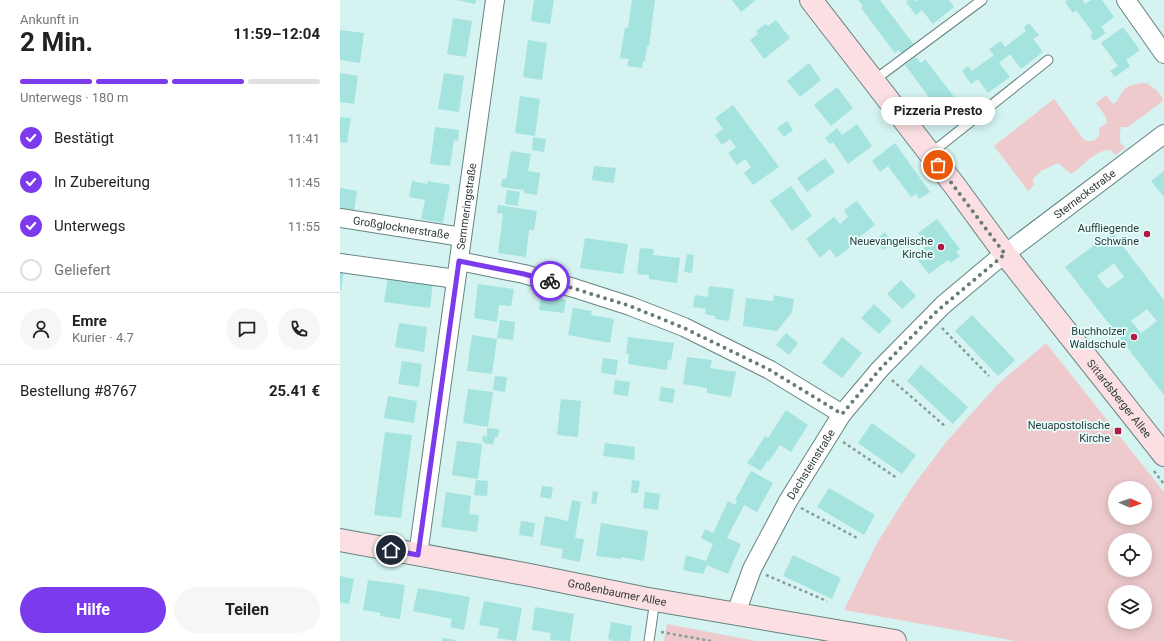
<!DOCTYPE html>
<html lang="de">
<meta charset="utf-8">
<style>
:root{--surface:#fff;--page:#f6f6f6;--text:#222;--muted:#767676;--line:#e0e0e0;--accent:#7c3aed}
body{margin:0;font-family:Roboto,sans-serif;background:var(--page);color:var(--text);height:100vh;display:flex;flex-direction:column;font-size:15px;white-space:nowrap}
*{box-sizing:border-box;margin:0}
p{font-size:13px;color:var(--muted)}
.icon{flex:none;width:22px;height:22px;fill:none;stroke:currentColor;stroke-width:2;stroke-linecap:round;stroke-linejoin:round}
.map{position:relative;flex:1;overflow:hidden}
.details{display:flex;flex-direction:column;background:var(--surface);width:340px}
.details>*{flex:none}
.needle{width:26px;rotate:92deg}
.fabs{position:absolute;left:768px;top:481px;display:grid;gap:8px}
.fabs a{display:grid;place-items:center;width:44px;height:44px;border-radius:50%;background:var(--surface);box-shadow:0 2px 10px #0003;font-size:20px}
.pin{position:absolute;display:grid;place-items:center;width:34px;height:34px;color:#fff;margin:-17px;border:2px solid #fff;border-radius:50%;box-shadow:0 1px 4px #0007}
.courier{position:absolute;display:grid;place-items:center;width:40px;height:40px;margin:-20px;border:3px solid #7c3aed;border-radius:50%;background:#fff;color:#222;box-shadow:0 1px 5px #0007}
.bubble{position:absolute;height:28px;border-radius:14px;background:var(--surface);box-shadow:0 2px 10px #0003;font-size:13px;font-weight:700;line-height:28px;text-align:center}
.headline em{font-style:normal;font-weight:700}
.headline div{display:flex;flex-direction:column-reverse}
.headline{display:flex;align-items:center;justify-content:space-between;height:68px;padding:0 20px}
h1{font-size:26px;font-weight:700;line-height:30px}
.bar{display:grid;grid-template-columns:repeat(4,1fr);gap:6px 4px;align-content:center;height:48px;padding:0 20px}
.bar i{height:5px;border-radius:3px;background:var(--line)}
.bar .active{background:var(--accent)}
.bar p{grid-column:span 4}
.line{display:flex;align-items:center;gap:10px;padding:0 20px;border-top:1px solid var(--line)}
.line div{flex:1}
.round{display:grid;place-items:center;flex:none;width:42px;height:42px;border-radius:21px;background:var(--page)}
ol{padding:0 20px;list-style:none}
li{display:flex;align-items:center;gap:12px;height:44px}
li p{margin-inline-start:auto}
li .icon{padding:4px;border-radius:50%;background:var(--accent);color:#fff;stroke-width:4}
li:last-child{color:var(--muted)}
li i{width:22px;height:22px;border:2px solid var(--line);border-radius:50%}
.button{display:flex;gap:8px;margin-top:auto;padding:8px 20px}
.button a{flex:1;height:46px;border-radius:24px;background:var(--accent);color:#fff;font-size:16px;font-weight:700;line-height:46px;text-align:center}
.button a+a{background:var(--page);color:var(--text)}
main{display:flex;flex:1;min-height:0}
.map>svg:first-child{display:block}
</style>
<main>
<section class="details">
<div class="headline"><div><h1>2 Min.</h1><p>Ankunft in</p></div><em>11:59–12:04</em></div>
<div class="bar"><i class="active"></i><i class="active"></i><i class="active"></i><i></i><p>Unterwegs · 180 m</p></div>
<ol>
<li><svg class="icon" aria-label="check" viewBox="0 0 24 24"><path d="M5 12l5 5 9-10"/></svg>Bestätigt<p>11:41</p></li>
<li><svg class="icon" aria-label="check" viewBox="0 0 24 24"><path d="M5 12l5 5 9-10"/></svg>In Zubereitung<p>11:45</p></li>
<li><svg class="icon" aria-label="check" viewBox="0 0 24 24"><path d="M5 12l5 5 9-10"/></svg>Unterwegs<p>11:55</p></li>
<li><i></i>Geliefert</li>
</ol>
<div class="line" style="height:72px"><a class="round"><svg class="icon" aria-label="person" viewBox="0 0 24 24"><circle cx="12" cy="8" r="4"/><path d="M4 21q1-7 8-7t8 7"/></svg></a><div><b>Emre</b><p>Kurier · 4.7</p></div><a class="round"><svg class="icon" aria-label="chat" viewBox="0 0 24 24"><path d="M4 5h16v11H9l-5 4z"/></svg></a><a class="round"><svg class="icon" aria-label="phone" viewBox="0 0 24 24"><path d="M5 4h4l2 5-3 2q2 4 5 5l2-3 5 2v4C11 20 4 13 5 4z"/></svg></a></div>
<div class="line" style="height:52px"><div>Bestellung #8767</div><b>25.41 €</b></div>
<div class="button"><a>Hilfe</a><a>Teilen</a></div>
</section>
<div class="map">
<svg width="824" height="641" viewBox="0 0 824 641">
<rect width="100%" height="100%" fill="#d4f3f1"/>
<g fill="#eecacd" fill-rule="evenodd">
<path d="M806,83C814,88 821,92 823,101L788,127H781L780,132V142L785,148L775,155L771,150C755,149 744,166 731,174L718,163L701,171L693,179L694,185L688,191L654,146L714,99L744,140C754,144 761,138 759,128L767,123L766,117L756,103L766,95L773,104C778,101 778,99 781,94C786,84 796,84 806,83Z"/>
<path d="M706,343L824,492V641H676L504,610L537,543L573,486L607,441L657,385ZM775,488H805V518H775ZM775,540H805V570H775ZM775,592H805V622H775Z"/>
<path d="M327,624L416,641H324Z"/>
</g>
<g fill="#a5e3df" fill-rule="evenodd">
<path d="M116,0H136L135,4Z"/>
<path d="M194,0H214L210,24L191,21Z"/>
<path d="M292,0H315L309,46H307L305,61H303L302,68L287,66L289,59L280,58L285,28H288Z"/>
<path d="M392,0H416L401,12Z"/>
<path d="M518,0H540L575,46L563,55L559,50L555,53L521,8L523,6Z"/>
<path d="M569,0H575L576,2L579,0H609L614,7L593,24L582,10L576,15L566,2Z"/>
<path d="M727,0H742L745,4L751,0H762L774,17L761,27L766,33L754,41L750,35L753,33L736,10L733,13L725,2Z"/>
<path d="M113,18L132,21L126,57L107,54Z"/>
<path d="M436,20L450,38L424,59L410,40L418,34L416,31L426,24L428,26Z"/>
<path d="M689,23L699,35L693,39L703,52L681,69L670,54L665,58L659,63L670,77L648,93L638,79L631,84L622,71L628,66L632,71L654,55L649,49L661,41L665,47L686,31L684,27Z"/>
<path d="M783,27L800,50L786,60L790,66L775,77L770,71L778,66L761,43Z"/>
<path d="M0,30L24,33L20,63L0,60Z"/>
<path d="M188,40L207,43L202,80L183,77Z"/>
<path d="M576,57L581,63L585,59L628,115L615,124L607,114L603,116L565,65Z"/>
<path d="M469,63L481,80L460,97L447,81Z"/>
<path d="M0,73L18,76L14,104L0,102Z"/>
<path d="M104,73L124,76L119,112L98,109Z"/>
<path d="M497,87L513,108L491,126L474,105Z"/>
<path d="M180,96L200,99L195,136L175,133Z"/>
<path d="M393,105L439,167L413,185L404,173L411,167L405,159L397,165L388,153L396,147L390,139L382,145L375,135L383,129L375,118Z"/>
<path d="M0,117L11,118L7,143L0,142Z"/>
<path d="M447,121L453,130L444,137L437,128Z"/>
<path d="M517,124L532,146L508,164L493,142L490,144L485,138L497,128L502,135Z"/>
<path d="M95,127L119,130L118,141L114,140L110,166L90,164Z"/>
<path d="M193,137L206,139L204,152L192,150Z"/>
<path d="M555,143L590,192L579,199L576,194L571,197L548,166L540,172L532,161Z"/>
<path d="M171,151L191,154L188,171L200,173L197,195L184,193V190L161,187L162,179H166Z"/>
<path d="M485,158L495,172L467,192L457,178Z"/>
<path d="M254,166L276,168L274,183L252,180Z"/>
<path d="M824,171V197L811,181Z"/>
<path d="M72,181L87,184L88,181L110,185L103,223L81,219L85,200L69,197Z"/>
<path d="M451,186L472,216L452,231L430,201Z"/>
<path d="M0,188L17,191L14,212L0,210Z"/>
<path d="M167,190L180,192L178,206L165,204Z"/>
<path d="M517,201L535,225L513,242L514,244L496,258L490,249L480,258L466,239L494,217L500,224L508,217L504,210Z"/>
<path d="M158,205L197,211L194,230H189L186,257L158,253L163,214L157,213Z"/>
<path d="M597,219L620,249L616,252L620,256L611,263L608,260L589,274L574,255L587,245L578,233Z"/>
<path d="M545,232L553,243L543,250L535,240Z"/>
<path d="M772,232L824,300V395L725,267ZM774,263L784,277L767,289L757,276ZM807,309L817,321L801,333L791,321Z"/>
<path d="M245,238L288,244L283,274L240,268Z"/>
<path d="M300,248L314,249L313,255L340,258L337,283L309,279V275L297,274Z"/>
<path d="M347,254L354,255L352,273L344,272Z"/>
<path d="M0,270H4L1,290H0Z"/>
<path d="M48,276L93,283L90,308L44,302Z"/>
<path d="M561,280L576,296L562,309L547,294Z"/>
<path d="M138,284L174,289L171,306L159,305L157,322L134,318Z"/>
<path d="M369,286L394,289L389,321L375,319V316L365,314L366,309L353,307L355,295L368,297Z"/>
<path d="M434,295L454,299L452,312L437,331L403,326L406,298L433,301Z"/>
<path d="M201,296L226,300L224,313L199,310Z"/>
<path d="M534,304L552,321L539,334L521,318Z"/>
<path d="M233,308L252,311L251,315L274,319L270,343L228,335Z"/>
<path d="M632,315L675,360L658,376L615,331Z"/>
<path d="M160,320L175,322L173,340L157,338Z"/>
<path d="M59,323L87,327L84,352L55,347Z"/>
<path d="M446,333L458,343L449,355L436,345Z"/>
<path d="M132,335L157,339L152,374L127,371Z"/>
<path d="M288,337L334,343L331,361L328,360L327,370L288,364L289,354H286Z"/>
<path d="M502,337L522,353L502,378L482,363Z"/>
<path d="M347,357L372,360L370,368L396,372L391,397L367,393V388L343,384Z"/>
<path d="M263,358L278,360L276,375L261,373Z"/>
<path d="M62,361L82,364L79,387L58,384Z"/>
<path d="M581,365L628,407L613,424L567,381Z"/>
<path d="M155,376L167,377L165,392L153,390Z"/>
<path d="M275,380L290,382L288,396L273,394Z"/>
<path d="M321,387L335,389L333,403L319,401Z"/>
<path d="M128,389L153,392L148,427L123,423Z"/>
<path d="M48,396L77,401L74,423L44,418Z"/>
<path d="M221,399L241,401L238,437L217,435Z"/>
<path d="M446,410L468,425L451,452L440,445L429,461L428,460L421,471L407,463L411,457L418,461L412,457L425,436L428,438Z"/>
<path d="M532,423L576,455L562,474L518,443Z"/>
<path d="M147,428L159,429L158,437H155L153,445L144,443V441H142L143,435L147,436Z"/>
<path d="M45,432L72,435L61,518L34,515Z"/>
<path d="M117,441L142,444L138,479L112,475Z"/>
<path d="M265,443L295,447L294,460L263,456Z"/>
<path d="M411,471L433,483L417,512L404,505L387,538L401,544L388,574L367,565L363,574L343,570L346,555L366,561L373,544L361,538L365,529L373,533L388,501L395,505L397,501L395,500Z"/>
<path d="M136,480L148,481L147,496L134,495Z"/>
<path d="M292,480L300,481L298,493H291Z"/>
<path d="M202,486L213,487L211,499L200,497Z"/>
<path d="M489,488L535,515L524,535L477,507Z"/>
<path d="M253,491L258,492L256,504L251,503Z"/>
<path d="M106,492L131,496L129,514L139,515L137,532L101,527Z"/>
<path d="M305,492L320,494L318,510L303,508Z"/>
<path d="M232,500L241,502L235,538L244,539L240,562L221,558L223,549L200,545L205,516L228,521Z"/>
<path d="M181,521L195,523L193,537L179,535Z"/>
<path d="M261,523L308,531L304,561L281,557V559L256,556Z"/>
<path d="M453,555L501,578L492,599L443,576Z"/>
<path d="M0,576L14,579L9,604L0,602Z"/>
<path d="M28,580L65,585L60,619L40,616L41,613L23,610Z"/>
<path d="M78,588L130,597L124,630L110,627L112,619L73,611Z"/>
<path d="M144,601L182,608L176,641L157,638L159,628L139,625Z"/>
<path d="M195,607L234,614L230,641L210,640L211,633L192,630Z"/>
<path d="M271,622L292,626L290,641H271L272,640L268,639Z"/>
<path d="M102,638L116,640V641H102Z"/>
</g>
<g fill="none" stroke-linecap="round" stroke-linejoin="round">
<g stroke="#668381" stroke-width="11">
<g id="lane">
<path d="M533,81L642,0"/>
<path d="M590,154L708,60"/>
<path d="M309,641L315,600"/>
</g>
</g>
<g stroke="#668381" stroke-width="20">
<g id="street">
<path d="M786,0L824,54"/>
<path id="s1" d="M0,218L122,237"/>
<path d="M119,261L184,274L234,288L290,306L344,327L430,370L502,414"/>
<path d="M0,263L116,279"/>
<path id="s2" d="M78,555L155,0"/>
<path id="s3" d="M396,613L412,569L448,501L502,414L540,369L603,305L653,263L824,134"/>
</g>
</g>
<g stroke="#668381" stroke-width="24">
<g id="secondary">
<path id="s4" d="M471,0L615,186L665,254L824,455"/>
<path id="s5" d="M0,540L190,575L303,598L555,641"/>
</g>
</g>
<g stroke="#869c9b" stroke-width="2.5" stroke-dasharray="3 3" stroke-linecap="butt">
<path d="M602,328L649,376"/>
<path d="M552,380L606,427"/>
<path d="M503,442L557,478"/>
<path d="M814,471L824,484"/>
<path d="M461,508L519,539"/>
<path d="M426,575L487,601"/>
<path d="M321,632L371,641"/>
</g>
<use href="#lane" stroke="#fff" stroke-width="9"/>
<use href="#street" stroke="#fff" stroke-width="18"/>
<use href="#secondary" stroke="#fbdfe2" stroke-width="22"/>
</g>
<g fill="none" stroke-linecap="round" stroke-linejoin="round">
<path stroke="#677b79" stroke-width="4" stroke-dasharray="0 7.2" d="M210,281L290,306L344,328L430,370L502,414L540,369L597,311L665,254L598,165"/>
<path stroke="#7c3aed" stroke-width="5" d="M51,550L78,555L119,261L184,274L210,281"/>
</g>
<g fill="#ae1a42" stroke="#e6fffd" stroke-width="1.5">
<circle cx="807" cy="234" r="4"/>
<circle cx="601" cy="247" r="4"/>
<circle cx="794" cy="337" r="4"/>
<rect x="774" y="427" width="8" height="8" rx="2"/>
</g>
<g text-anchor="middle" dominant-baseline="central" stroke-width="3.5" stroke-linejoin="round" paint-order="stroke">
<g font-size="11" fill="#2d3a39" stroke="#e6fffd">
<text stroke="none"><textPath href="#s3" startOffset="555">Sterneckstraße</textPath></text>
<text stroke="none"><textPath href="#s2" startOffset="352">Semmeringstraße</textPath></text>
<text stroke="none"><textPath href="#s1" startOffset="62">Großglocknerstraße</textPath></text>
<text stroke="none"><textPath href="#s4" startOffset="504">Sittardsberger Allee</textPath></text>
<text stroke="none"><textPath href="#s3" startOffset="167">Dachsteinstraße</textPath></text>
<text stroke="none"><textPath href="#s5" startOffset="282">Großenbaumer Allee</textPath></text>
</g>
<g font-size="11" fill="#2d3a39" stroke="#e6fffd" text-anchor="end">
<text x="799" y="228">Auffliegende<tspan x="799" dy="13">Schwäne</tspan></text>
<text x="593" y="241">Neuevangelische<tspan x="593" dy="13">Kirche</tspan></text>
<text x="786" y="331">Buchholzer<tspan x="786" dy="13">Waldschule</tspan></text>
<text x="770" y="425">Neuapostolische<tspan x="770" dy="13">Kirche</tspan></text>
</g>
</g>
</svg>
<div class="fabs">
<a><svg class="needle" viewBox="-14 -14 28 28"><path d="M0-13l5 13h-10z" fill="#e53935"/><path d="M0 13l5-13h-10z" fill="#767676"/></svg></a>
<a><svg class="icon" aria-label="locate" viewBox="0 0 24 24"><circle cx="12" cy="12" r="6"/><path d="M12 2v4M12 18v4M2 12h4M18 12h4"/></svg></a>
<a><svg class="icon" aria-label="layers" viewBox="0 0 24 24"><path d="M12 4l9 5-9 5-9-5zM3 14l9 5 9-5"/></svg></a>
</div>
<div class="pin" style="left:598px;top:165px;background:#ea580c"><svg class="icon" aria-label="bag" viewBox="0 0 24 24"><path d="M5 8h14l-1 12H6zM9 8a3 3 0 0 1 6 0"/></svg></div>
<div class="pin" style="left:51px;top:550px;background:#1f2937"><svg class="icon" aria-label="home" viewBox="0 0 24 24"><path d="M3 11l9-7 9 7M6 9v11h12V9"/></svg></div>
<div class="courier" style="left:210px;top:281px"><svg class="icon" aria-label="bike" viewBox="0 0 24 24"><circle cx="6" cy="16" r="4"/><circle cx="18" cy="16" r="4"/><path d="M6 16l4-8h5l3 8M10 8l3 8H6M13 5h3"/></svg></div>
<div class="bubble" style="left:541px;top:97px;width:114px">Pizzeria Presto</div>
</div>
</main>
